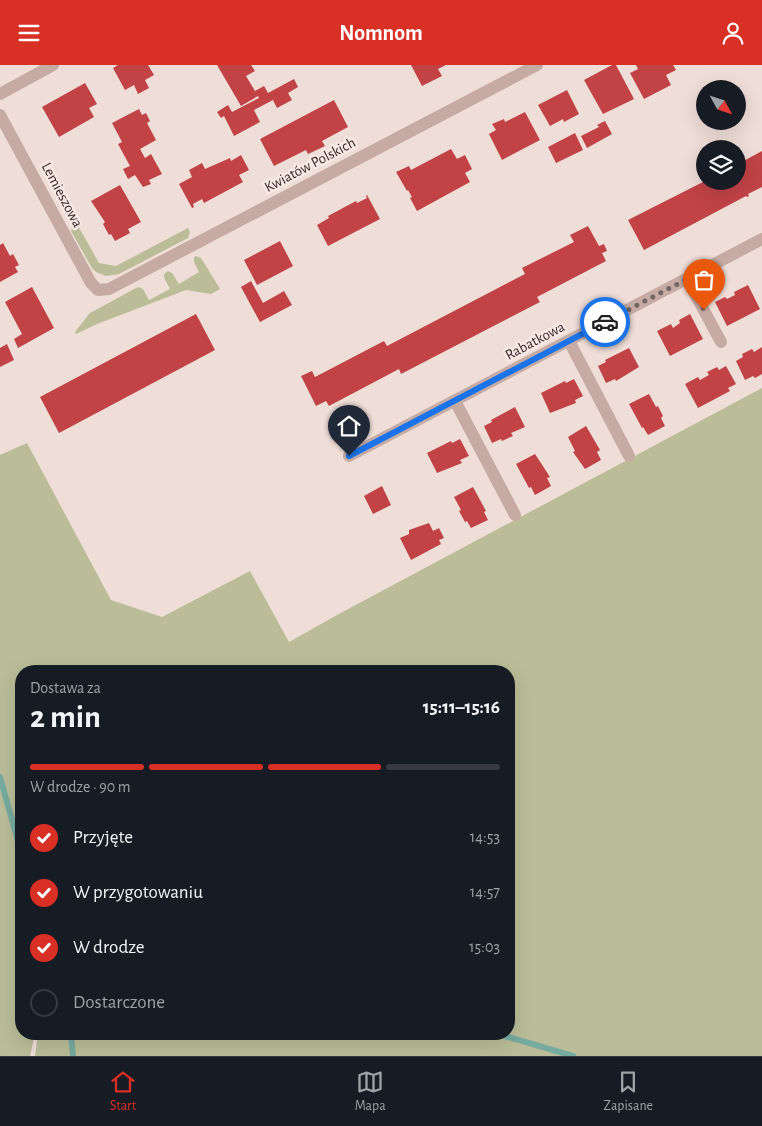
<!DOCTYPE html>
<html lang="pl">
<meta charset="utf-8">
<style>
:root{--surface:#171b24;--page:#20242c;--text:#f1f3f6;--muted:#9ea1a6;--line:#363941;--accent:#d93025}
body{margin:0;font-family:"Alegreya Sans",sans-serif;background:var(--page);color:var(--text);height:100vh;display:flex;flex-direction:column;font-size:19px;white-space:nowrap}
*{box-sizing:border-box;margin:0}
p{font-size:16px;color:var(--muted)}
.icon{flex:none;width:28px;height:28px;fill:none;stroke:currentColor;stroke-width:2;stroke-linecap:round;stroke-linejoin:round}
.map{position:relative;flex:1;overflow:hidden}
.side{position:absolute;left:15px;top:600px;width:500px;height:375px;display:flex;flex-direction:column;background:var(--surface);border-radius:20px;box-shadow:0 5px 20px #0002}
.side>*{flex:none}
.needle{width:32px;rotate:130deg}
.fabs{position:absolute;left:696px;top:15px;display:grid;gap:10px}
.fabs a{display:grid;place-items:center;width:50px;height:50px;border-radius:50%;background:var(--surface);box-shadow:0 5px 20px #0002;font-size:25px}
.pin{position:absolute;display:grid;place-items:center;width:42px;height:42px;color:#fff;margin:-51px -21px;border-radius:50% 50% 50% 0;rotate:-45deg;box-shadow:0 0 5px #0007}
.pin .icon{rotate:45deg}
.courier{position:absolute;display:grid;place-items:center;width:50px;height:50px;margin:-25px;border:4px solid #1a73e8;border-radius:50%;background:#fff;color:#222;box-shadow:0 1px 6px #0007}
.overview em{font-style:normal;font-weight:600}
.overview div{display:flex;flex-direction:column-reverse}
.overview{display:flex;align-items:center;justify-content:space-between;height:85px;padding:0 15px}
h1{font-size:32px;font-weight:600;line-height:38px}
.bar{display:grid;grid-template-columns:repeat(4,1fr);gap:8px 5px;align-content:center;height:60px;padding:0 15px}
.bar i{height:6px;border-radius:4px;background:var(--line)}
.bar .active{background:var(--accent)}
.bar p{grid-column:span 4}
ol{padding:0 15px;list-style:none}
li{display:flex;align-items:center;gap:15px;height:55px}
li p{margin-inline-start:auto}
li .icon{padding:5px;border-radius:50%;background:var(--accent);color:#fff;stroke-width:4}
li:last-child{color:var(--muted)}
li i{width:28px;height:28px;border:2px solid var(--line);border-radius:50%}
header{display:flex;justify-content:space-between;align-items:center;height:65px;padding:0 15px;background:var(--accent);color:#fff;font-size:22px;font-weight:600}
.tab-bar{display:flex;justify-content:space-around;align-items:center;height:70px;border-top:1px solid var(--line);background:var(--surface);font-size:14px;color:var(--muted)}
.tab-bar a{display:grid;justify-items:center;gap:2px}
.tab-bar .active{color:var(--accent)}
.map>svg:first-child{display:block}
</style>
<header><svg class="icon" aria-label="menu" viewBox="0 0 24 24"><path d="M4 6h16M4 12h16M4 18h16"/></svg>Nomnom<svg class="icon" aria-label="person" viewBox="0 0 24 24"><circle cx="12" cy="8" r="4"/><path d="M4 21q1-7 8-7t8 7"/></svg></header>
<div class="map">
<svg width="762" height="991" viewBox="0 0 762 991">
<rect width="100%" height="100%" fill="#efddd7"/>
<g fill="#babd98">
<path d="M77,159L99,198L116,201L188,163L190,167L188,173L119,209L106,211L96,207L92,203L71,166L73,161Z"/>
<path d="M196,191L201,193L220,224L211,229L186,225L97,259L76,269L75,267L90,248L138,222L143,224L149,235L170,224L164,212V209L168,206L172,208L179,219L199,207L194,197V192Z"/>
<path d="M762,323V991H35L38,969H509V606H21V969H35L30,991H0V390L27,378L111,535L162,552L250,506L289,577L337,550Z"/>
</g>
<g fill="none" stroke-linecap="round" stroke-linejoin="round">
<g stroke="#77aba0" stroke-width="6">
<path d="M0,712L21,787"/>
<path d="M71,969L73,991"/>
<path d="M498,969L573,991"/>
</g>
</g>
<g fill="#c14346">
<path d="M118,0H148L154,10L145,15L149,23L138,29L134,20L125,25L113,3Z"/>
<path d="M217,0H251L255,6L246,11L255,26L264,21L268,28L294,14L298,22L288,28L292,35L277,43L273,35L254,45L260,57L234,71L224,51L221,53L217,47L228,40L232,47L259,33L258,31L241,41Z"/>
<path d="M411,0H446L438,4L442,11L422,21Z"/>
<path d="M612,0H616L634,34L603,49L584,15Z"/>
<path d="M636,0H673L676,5L666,10L671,20L644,34L630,8L638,4Z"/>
<path d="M85,18L97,39L89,43L94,52L59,72L42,42Z"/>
<path d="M567,25L579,49L564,57L563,54L550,61L538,40Z"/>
<path d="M334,35L348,62L322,76L325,81L308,89L306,85L274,101L260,74Z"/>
<path d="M139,44L142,50L146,48L150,56L147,58L156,75L140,84L145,93L151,89L162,109L149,115L151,119L143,122L135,110L128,114L123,104L130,101L118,79L122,77L112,58Z"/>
<path d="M525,47L540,75L502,95L489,69L496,65L492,59L504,54L505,57Z"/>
<path d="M605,56L612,69L587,83L581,71L599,62L597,60Z"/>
<path d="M575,68L583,85L556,98L548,82Z"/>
<path d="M451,84L457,94L465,90L472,104L465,108L470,117L417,146L410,133L412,132L408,125L407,126L396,107L409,101L411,105Z"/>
<path d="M762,86V122L748,129L749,131L747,132L746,131L644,185L628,155L705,116H738V99Z"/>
<path d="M241,90L249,105L239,110L243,117L204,138L202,134L193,139L194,142L192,143L179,119L192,112L189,105L202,98L205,104L230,93L231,96Z"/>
<path d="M120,120L141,157L128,164L130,168L115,176L111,169L109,170L103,159L105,157L91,136Z"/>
<path d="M367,130L380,154L328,181L317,160L329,153L328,151L356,136L357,138L367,133L366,131Z"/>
<path d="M588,161L599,181L604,179L607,186L602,188L606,196L537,232L540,237L401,309L399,304L329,341L326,336L316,341L301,311L312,306L315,312L384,276L387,281L525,209L522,203L574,177L570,170Z"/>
<path d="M280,176L293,201L257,220L244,195Z"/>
<path d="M3,178L10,191L13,189L19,200L15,202L18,207L0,217V180Z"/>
<path d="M251,216L263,238L284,226L292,240L260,257L241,222Z"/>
<path d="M748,220L760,244L727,261L715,237L725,232L727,234L735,230L734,227Z"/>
<path d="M32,222L54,263L18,283L14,274L22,269L5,237Z"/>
<path d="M196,249L215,285L59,368L40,332Z"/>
<path d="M690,249L703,274L670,291L657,266L671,259L673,263L680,258L679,255Z"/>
<path d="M7,279L14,295L0,302V283Z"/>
<path d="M762,282V309L755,313L753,311L745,315L736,296L743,292L742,289L752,284L754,287Z"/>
<path d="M629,283L639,302L616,316L615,314L606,318L598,301L606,297L605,295Z"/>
<path d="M726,301L736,319L728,323L730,326L698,343L685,319L698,312L700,315L709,310L707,307L717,302L719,305Z"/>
<path d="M574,314L583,331L575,335L576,338L550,348L541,328L565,316L566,318Z"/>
<path d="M649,329L656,342L658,341L663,351L661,353L665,361L648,370L643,362L642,363L629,339Z"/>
<path d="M515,342L525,362L511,368L513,371L502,376L501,374L492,378L484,361L492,357L491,355Z"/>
<path d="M586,361L600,385L597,387L601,395L585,404L573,387L575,386L568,372Z"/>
<path d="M460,374L469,391L460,395L462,398L437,408L427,388L451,376L452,378Z"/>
<path d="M535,389L550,412L547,413L551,421L535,430L531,422L529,423L516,399Z"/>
<path d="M382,421L391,440L373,449L364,431Z"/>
<path d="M473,422L486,446L484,447L488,455L471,463L467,456L465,457L459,446L461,445L454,432Z"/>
<path d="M429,458L433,466L439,463L444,473L439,475L441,479L411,495L400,473L409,469V465Z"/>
</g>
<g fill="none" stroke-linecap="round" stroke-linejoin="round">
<g stroke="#c6aba4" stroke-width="12">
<path d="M0,29L53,0"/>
<path d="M0,50L91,218L98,225L109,224L537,0"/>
<path d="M687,214L721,277"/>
<path d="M569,276L629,391"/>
<path d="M455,336L515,450"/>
<path d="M349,391L762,174"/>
</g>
</g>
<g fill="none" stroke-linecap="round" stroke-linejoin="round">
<path stroke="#746663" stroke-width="5" stroke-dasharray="0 9" d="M605,257L687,214L704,245"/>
<path stroke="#1a73e8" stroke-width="6" d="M349,391L605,257"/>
</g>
<g text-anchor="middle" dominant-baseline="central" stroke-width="5" stroke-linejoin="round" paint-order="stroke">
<g font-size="15" fill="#322625" stroke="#f8e8e3">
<text transform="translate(310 100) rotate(-28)">Kwiatów Polskich</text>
<text transform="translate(62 130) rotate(62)">Lemieszowa</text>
<text transform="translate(535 276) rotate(-28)">Rabatkowa</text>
</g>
</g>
</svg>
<div class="fabs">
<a><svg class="needle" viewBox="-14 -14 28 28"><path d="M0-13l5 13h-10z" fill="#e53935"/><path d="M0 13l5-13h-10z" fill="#9ea1a6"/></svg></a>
<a><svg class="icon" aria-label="layers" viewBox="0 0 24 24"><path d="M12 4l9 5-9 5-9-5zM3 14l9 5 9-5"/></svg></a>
</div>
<div class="pin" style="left:704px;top:245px;background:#ea580c"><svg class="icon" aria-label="bag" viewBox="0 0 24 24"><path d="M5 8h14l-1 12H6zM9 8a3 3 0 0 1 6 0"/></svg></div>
<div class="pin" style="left:349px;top:391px;background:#1f2937"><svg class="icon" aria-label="home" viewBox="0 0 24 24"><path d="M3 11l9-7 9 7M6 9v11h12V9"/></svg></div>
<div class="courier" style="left:605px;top:257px"><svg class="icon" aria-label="car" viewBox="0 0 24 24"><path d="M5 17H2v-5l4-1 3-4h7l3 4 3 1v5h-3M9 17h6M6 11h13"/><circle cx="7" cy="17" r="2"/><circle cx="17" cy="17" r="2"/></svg></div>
<section class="side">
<div class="overview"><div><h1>2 min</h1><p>Dostawa za</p></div><em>15:11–15:16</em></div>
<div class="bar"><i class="active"></i><i class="active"></i><i class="active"></i><i></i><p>W drodze · 90 m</p></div>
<ol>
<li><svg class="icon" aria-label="check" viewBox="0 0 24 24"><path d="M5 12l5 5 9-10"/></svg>Przyjęte<p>14:53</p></li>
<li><svg class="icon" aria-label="check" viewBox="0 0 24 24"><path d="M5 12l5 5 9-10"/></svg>W przygotowaniu<p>14:57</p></li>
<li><svg class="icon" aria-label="check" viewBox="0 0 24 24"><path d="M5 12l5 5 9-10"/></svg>W drodze<p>15:03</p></li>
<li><i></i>Dostarczone</li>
</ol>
</section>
</div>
<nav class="tab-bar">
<a class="active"><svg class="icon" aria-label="home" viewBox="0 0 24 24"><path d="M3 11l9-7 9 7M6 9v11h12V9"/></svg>Start</a>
<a><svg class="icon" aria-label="map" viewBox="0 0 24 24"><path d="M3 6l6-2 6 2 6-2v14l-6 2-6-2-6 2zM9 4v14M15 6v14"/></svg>Mapa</a>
<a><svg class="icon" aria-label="saved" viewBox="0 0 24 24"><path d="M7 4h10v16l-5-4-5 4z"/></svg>Zapisane</a>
</nav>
